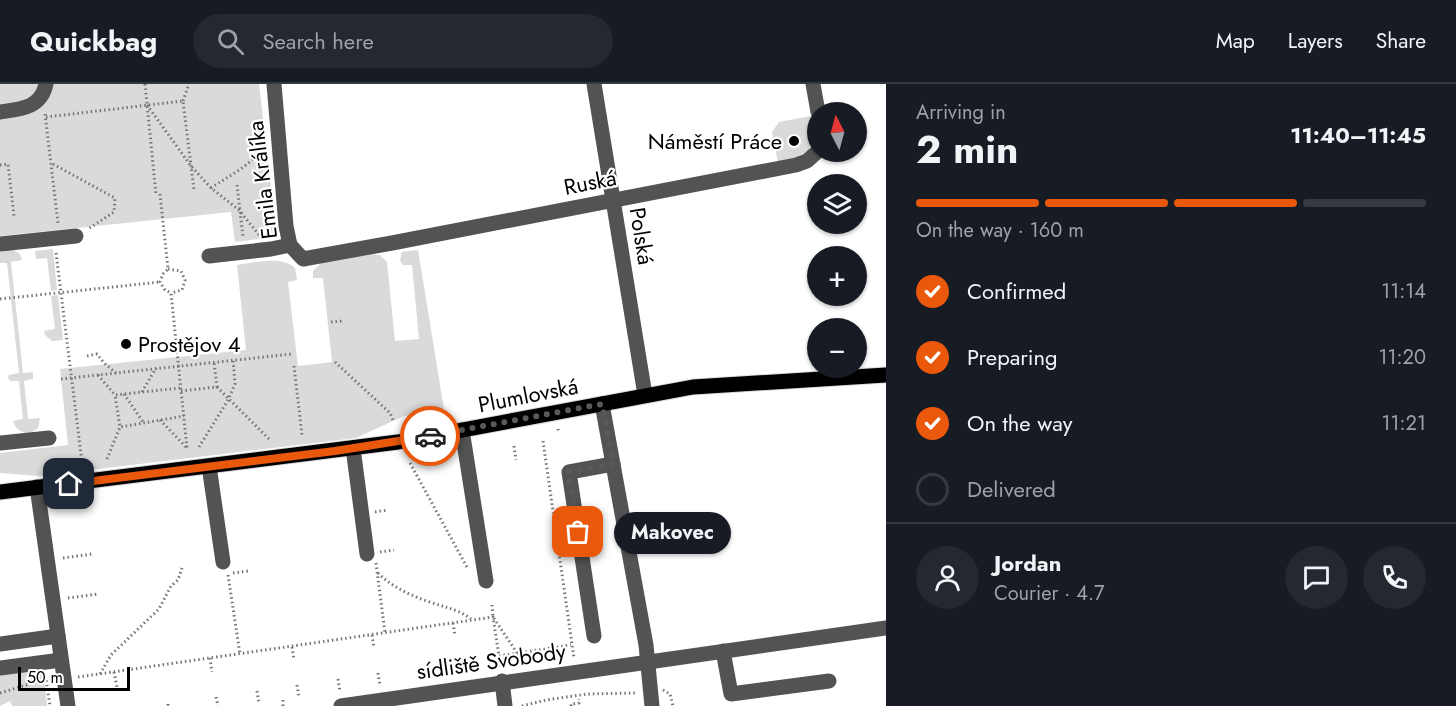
<!DOCTYPE html>
<meta charset="utf-8">
<style>
:root{--surface:#171b24;--page:#242831;--text:#f1f3f6;--muted:#9ea1a6;--line:#363941;--accent:#ea580c}
body{margin:0;font-family:Jost,sans-serif;background:var(--page);color:var(--text);height:100vh;display:flex;flex-direction:column;font-size:22px;white-space:nowrap}
*{box-sizing:border-box;margin:0}
p{font-size:20px;color:var(--muted)}
.icon{flex:none;width:33px;height:33px;fill:none;stroke:currentColor;stroke-width:2;stroke-linecap:round;stroke-linejoin:round}
.map{position:relative;flex:1;overflow:hidden}
.drawer{display:flex;flex-direction:column;background:var(--surface);width:570px}
.drawer>*{flex:none}
.needle{width:39px;rotate:354deg}
.buttons{position:absolute;left:807px;top:18px;display:grid;gap:12px}
.buttons a{display:grid;place-items:center;width:60px;height:60px;border-radius:50%;background:var(--surface);box-shadow:0 2px 4px #0004;font-size:30px}
.scale{position:absolute;left:18px;bottom:15px;width:112px;box-sizing:border-box;padding-left:6px;border:3px solid #000;border-top:0;font-size:16px;line-height:21px;white-space:nowrap;color:#000;-webkit-text-stroke:4px #fff;paint-order:stroke}
.pin{position:absolute;display:grid;place-items:center;width:51px;height:51px;color:#fff;margin:-26px;border-radius:12px;box-shadow:0 3px 9px #0006}
.courier{position:absolute;display:grid;place-items:center;width:60px;height:60px;margin:-30px;border:4px solid #ea580c;border-radius:50%;background:#fff;color:#222;box-shadow:0 2px 8px #0007}
.bubble{position:absolute;height:42px;border-radius:21px;background:var(--surface);box-shadow:0 2px 4px #0004;font-size:20px;font-weight:700;line-height:42px;text-align:center}
.summary em{font-style:normal;font-weight:700}
.summary div{display:flex;flex-direction:column-reverse}
.summary{display:flex;align-items:center;justify-content:space-between;height:102px;padding:0 30px}
h1{font-size:39px;font-weight:700;line-height:45px}
.bar{display:grid;grid-template-columns:repeat(4,1fr);gap:9px 6px;align-content:center;height:72px;padding:0 30px}
.bar i{height:8px;border-radius:4px;background:var(--line)}
.bar .current{background:var(--accent)}
.bar p{grid-column:span 4}
.line{display:flex;align-items:center;gap:15px;padding:0 30px;border-top:2px solid var(--line)}
.line div{flex:1}
.round{display:grid;place-items:center;flex:none;width:63px;height:63px;border-radius:32px;background:var(--page)}
ol{padding:0 30px;list-style:none}
li{display:flex;align-items:center;gap:18px;height:66px}
li p{margin-inline-start:auto}
li .icon{padding:6px;border-radius:50%;background:var(--accent);color:#fff;stroke-width:4}
li:last-child{color:var(--muted)}
li i{width:33px;height:33px;border:3px solid var(--line);border-radius:50%}
header{display:flex;align-items:center;gap:36px;box-sizing:border-box;height:84px;padding:0 30px;background:var(--surface);border-bottom:2px solid var(--line)}
header strong{font-size:28px}
nav{display:flex;gap:33px;margin-inline-start:auto;font-size:21px}
.search{width:420px;height:54px;background:var(--page);display:flex;align-items:center;gap:15px;box-sizing:border-box;padding:0 21px;border-radius:33px;color:var(--muted);font-size:22px}
main{display:flex;flex:1;min-height:0}
.map>svg:first-child{display:block}
</style>
<header>
<strong>Quickbag</strong>
<div class="search"><svg class="icon" aria-label="search" viewBox="0 0 24 24"><circle cx="10" cy="10" r="6"/><path d="M15 15l6 6"/></svg>Search here</div>
<nav><a>Map</a><a>Layers</a><a>Share</a></nav>
</header>
<main>
<div class="map">
<svg width="886" height="622" viewBox="0 0 886 622">
<rect width="100%" height="100%" fill="#fff"/>
<g fill="#dadada">
<path d="M0,0H259L276,146L265,154L235,158L231,128L0,152Z"/>
<path d="M811,32C816,68 810,69 778,79L772,48L779,38Z"/>
<path d="M10,164L20,170L22,176L11,178L23,289L33,288V295L24,297L28,335L40,334L38,344L29,350C20,347 16,346 13,337L23,335L19,297H10L8,294L9,291L19,289L7,179H0V168Z"/>
<path d="M53,165L57,206L51,207L47,174L36,175L35,167Z"/>
<path d="M418,166L444,325L404,332L356,354L40,392L0,389V369L68,361L60,285L246,266L237,181C255,179 280,171 295,184L297,196L288,198L298,282L332,278L323,194H313V187L321,179L369,170L380,171L387,178L395,257L419,255L412,181H403L400,177L402,168Z"/>
<path d="M58,211L63,256L52,257L45,251L44,247L55,245L51,212Z"/>
<path d="M43,583L47,622H12L10,617L0,622V590Z"/>
</g>
<g fill="none" stroke-linecap="round" stroke-linejoin="round">
<g stroke="#dbdbdb" stroke-width="17">
<path id="major" d="M0,408L398,358L693,303L886,291"/>
</g>
<g stroke="#757575" stroke-width="3" stroke-dasharray="1.5 3" stroke-linecap="butt">
<path d="M145,0L156,110"/>
<path d="M183,17L189,0"/>
<path d="M147,21L191,82L211,104L239,126L260,152"/>
<path d="M45,30L58,139"/>
<path d="M46,33L183,17L194,106"/>
<path d="M53,80L115,114L114,128L88,145"/>
<path d="M0,81L8,80L14,132"/>
<path d="M237,101L243,153"/>
<path d="M211,104C228,92 257,79 264,59"/>
<path d="M160,110L168,185L163,190L160,198L165,206L171,209L187,364"/>
<path d="M56,169L82,378"/>
<path d="M168,185L181,187L185,196L182,206L171,209"/>
<path d="M0,215L160,198"/>
<path d="M331,238L343,237"/>
<path d="M87,272L97,270L104,279L116,289"/>
<path d="M335,278L390,329L393,336"/>
<path d="M294,282L302,351"/>
<path d="M98,291L115,311"/>
<path d="M61,295L292,270"/>
<path d="M217,303L269,355"/>
<path d="M180,304L115,311L120,343L184,332"/>
<path d="M181,307L217,303L214,278"/>
<path d="M142,308L156,284"/>
<path d="M124,310L143,338"/>
<path d="M160,336L186,363"/>
<path d="M558,345L559,349"/>
<path d="M543,357L574,574"/>
<path d="M514,362L516,376"/>
<path d="M199,363L228,316L235,300L233,276"/>
<path d="M107,375L120,343"/>
<path d="M410,379L468,485"/>
<path d="M375,428L388,426"/>
<path d="M380,468L394,466"/>
<path d="M63,474L92,470"/>
<path d="M376,479L385,549"/>
<path d="M233,489L248,487"/>
<path d="M378,489C391,502 409,511 427,517C443,523 458,525 471,535"/>
<path d="M228,491L240,570"/>
<path d="M68,514L98,510"/>
<path d="M492,521L493,533L517,569"/>
<path d="M453,539L455,552"/>
<path d="M372,551L374,564"/>
<path d="M292,563L294,576"/>
<path d="M499,572L571,561"/>
<path d="M210,574L212,588"/>
<path d="M459,577L461,590"/>
<path d="M419,583L421,596"/>
<path d="M114,588L117,603"/>
<path d="M378,589L380,602"/>
<path d="M100,590L111,571L159,525L171,502L178,496L182,484"/>
<path d="M78,593L493,533L501,585"/>
<path d="M338,595L340,608"/>
<path d="M297,601L299,613"/>
<path d="M663,606L670,610L673,622"/>
<path d="M257,607L259,619"/>
<path d="M0,609L46,595L50,622"/>
<path d="M216,613L218,622"/>
<path d="M283,616V622"/>
<path d="M168,620V622"/>
<path d="M522,622L546,616L587,610L636,609"/>
<path d="M571,622V620L579,619V615"/>
</g>
<g stroke="#535353" stroke-width="15">
<path d="M274,0L286,142L290,161L303,175L392,159L796,81L807,77L818,67"/>
<path d="M594,0L645,311"/>
<path d="M813,0L818,28"/>
<path d="M0,28C21,25 41,24 46,0"/>
<path d="M0,160L76,152"/>
<path d="M209,172L271,165L290,161"/>
<path d="M602,320L646,561L652,622"/>
<path d="M462,346L486,497"/>
<path d="M0,359L49,354"/>
<path d="M353,364L367,470"/>
<path d="M209,382L223,478"/>
<path d="M37,403L68,622"/>
<path d="M594,552L569,388L613,380"/>
<path d="M0,560L58,552"/>
<path d="M723,567L731,610L829,597"/>
<path d="M0,584L61,576"/>
<path d="M502,597L505,622"/>
<path d="M341,622L886,544"/>
</g>
<use href="#major" stroke="#000" stroke-width="15"/>
</g>
<g fill="none" stroke-linecap="round" stroke-linejoin="round">
<path stroke="#595959" stroke-width="6" stroke-dasharray="0 10.8" d="M430,352L602,320L613,380L568,388L578,448"/>
<path stroke="#ea580c" stroke-width="8" d="M69,400L335,367L430,352"/>
</g>
<g fill="#000" stroke="#fff" stroke-width="2">
<circle cx="794" cy="57" r="6"/>
<circle cx="126" cy="260" r="6"/>
</g>
<g text-anchor="middle" dominant-baseline="central" stroke-width="4.5" stroke-linejoin="round" paint-order="stroke">
<g font-size="22" fill="#000" stroke="#fff" text-anchor="end">
<text x="782" y="57">Náměstí Práce</text>
<text x="138" y="260" text-anchor="start">Prostějov 4</text>
</g>
<g font-size="22" fill="#000" stroke="#fff">
<text transform="translate(262 96) rotate(-97)">Emila Králíka</text>
<text transform="translate(590 98) rotate(-11)">Ruská</text>
<text transform="translate(642 152) rotate(81)">Polská</text>
<text transform="translate(528 311) rotate(-11)">Plumlovská</text>
<text transform="translate(491 577) rotate(-8)">sídliště Svobody</text>
</g>
</g>
</svg>
<div class="buttons">
<a><svg class="needle" viewBox="-14 -14 28 28"><path d="M0-13l5 13h-10z" fill="#e53935"/><path d="M0 13l5-13h-10z" fill="#9ea1a6"/></svg></a>
<a><svg class="icon" aria-label="layers" viewBox="0 0 24 24"><path d="M12 4l9 5-9 5-9-5zM3 14l9 5 9-5"/></svg></a>
<a>+</a>
<a>−</a>
</div>
<div class="scale">50 m</div>
<div class="pin" style="left:578px;top:448px;background:#ea580c"><svg class="icon" aria-label="bag" viewBox="0 0 24 24"><path d="M5 8h14l-1 12H6zM9 8a3 3 0 0 1 6 0"/></svg></div>
<div class="pin" style="left:69px;top:400px;background:#1f2937"><svg class="icon" aria-label="home" viewBox="0 0 24 24"><path d="M3 11l9-7 9 7M6 9v11h12V9"/></svg></div>
<div class="courier" style="left:430px;top:352px"><svg class="icon" aria-label="car" viewBox="0 0 24 24"><path d="M5 17H2v-5l4-1 3-4h7l3 4 3 1v5h-3M9 17h6M6 11h13"/><circle cx="7" cy="17" r="2"/><circle cx="17" cy="17" r="2"/></svg></div>
<div class="bubble" style="left:614px;top:428px;width:117px">Makovec</div>
</div>
<section class="drawer">
<div class="summary"><div><h1>2 min</h1><p>Arriving in</p></div><em>11:40–11:45</em></div>
<div class="bar"><i class="current"></i><i class="current"></i><i class="current"></i><i></i><p>On the way · 160 m</p></div>
<ol>
<li><svg class="icon" aria-label="check" viewBox="0 0 24 24"><path d="M5 12l5 5 9-10"/></svg>Confirmed<p>11:14</p></li>
<li><svg class="icon" aria-label="check" viewBox="0 0 24 24"><path d="M5 12l5 5 9-10"/></svg>Preparing<p>11:20</p></li>
<li><svg class="icon" aria-label="check" viewBox="0 0 24 24"><path d="M5 12l5 5 9-10"/></svg>On the way<p>11:21</p></li>
<li><i></i>Delivered</li>
</ol>
<div class="line" style="height:108px"><a class="round"><svg class="icon" aria-label="person" viewBox="0 0 24 24"><circle cx="12" cy="8" r="4"/><path d="M4 21q1-7 8-7t8 7"/></svg></a><div><b>Jordan</b><p>Courier · 4.7</p></div><a class="round"><svg class="icon" aria-label="chat" viewBox="0 0 24 24"><path d="M4 5h16v11H9l-5 4z"/></svg></a><a class="round"><svg class="icon" aria-label="phone" viewBox="0 0 24 24"><path d="M5 4h4l2 5-3 2q2 4 5 5l2-3 5 2v4C11 20 4 13 5 4z"/></svg></a></div>
</section>
</main>
